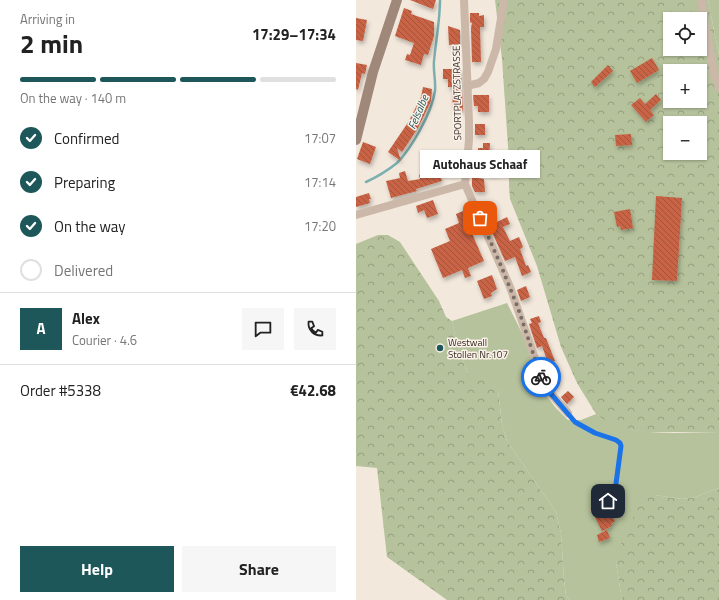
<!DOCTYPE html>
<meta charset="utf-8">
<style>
:root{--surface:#fff;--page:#f6f6f6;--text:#222;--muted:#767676;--line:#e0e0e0;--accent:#1d575a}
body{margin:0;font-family:"Titillium Web",sans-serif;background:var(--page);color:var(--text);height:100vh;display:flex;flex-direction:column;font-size:15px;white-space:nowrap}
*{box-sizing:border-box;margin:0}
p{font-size:13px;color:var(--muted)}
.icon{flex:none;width:22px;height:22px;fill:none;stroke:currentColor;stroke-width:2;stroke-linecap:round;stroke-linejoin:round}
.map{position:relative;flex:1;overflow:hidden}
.panel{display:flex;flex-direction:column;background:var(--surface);width:356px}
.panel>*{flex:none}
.buttons{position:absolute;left:307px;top:12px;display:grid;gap:8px}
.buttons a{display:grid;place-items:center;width:44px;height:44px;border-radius:0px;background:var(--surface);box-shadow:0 1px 3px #0004;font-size:20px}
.pin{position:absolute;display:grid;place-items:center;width:34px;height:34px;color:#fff;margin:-17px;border-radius:8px;box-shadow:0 2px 6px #0006}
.courier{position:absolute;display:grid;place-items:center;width:40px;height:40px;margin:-20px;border:3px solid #1a73e8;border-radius:50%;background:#fff;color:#222;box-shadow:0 1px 5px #0007}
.bubble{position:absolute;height:28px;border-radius:0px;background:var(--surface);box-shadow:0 1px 3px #0004;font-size:13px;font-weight:700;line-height:28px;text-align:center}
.overview em{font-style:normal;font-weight:700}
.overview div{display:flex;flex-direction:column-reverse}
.overview{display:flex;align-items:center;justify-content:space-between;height:68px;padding:0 20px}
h1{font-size:26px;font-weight:700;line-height:30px}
.bar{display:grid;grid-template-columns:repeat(4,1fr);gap:6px 4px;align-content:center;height:48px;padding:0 20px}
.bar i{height:5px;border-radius:3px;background:var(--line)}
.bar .current{background:var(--accent)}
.bar p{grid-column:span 4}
.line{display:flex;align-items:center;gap:10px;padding:0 20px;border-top:1px solid var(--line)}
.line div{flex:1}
.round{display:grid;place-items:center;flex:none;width:42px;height:42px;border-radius:0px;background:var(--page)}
ol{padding:0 20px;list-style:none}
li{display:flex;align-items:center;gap:12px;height:44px}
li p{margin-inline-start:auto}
li .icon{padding:4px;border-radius:50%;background:var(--accent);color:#fff;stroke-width:4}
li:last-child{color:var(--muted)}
li i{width:22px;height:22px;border:2px solid var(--line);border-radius:50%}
.action{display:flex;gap:8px;margin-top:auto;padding:8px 20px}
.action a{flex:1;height:46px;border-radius:0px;background:var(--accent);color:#fff;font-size:16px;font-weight:700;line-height:46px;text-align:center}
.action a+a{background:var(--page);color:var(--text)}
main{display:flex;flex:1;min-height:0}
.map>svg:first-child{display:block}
</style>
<main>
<section class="panel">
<div class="overview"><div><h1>2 min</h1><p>Arriving in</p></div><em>17:29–17:34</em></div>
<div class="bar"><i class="current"></i><i class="current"></i><i class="current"></i><i></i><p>On the way · 140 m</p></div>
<ol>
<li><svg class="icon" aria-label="check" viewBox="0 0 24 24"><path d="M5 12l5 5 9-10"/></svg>Confirmed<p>17:07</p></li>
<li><svg class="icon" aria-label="check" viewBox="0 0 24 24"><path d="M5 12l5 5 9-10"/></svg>Preparing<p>17:14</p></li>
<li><svg class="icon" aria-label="check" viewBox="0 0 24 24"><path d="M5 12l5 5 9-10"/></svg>On the way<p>17:20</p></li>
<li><i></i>Delivered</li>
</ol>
<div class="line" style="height:72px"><b class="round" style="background:var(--accent);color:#fff">A</b><div><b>Alex</b><p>Courier · 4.6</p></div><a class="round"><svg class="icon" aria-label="chat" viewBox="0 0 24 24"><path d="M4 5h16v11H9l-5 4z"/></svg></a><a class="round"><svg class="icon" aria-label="phone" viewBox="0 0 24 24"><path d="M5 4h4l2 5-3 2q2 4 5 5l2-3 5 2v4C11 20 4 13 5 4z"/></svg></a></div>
<div class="line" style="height:52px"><div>Order #5338</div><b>€42.68</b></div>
<div class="action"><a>Help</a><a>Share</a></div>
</section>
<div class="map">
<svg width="363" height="600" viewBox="0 0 363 600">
<defs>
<pattern id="forest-crowns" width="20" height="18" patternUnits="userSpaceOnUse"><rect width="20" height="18" fill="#b6c29c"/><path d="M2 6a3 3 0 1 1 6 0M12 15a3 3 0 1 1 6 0" fill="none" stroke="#959e7f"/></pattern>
<pattern id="building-back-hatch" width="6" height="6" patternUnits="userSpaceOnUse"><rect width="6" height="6" fill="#c86445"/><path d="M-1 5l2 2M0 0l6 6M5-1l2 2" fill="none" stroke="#a3533a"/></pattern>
<filter id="shadow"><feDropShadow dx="1.5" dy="3" stdDeviation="2" flood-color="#0004"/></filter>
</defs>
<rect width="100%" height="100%" fill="#f3e8dc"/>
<g fill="#b6c29c">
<path d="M352,0H363V55Z"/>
<path d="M151,303L166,333L186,389L199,407L212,420H225L240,414C274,439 323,432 363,432V488L339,497L326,499L299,495L260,563L266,600H213L210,595L208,580L205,533L200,512L151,441L146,424L142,390L113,375L102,349L96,321Z"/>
</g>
<g fill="url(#forest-crowns)" fill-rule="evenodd">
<path d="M139,0H352L363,55V432H288L264,427L251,422L240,414L221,383L205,347L181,266L154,199L153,186V161L146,59ZM314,19H344V49H314ZM314,71H344V101H314ZM314,123H344V153H314Z"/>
<path d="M22,235H32L44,242L83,301L90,317L96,321L102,349L113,375H131L142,390L146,424L151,441L200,512L205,533L208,580L210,595L213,600H91L31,557L21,468L0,466V244Z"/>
<path d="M363,488V600H266L260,563L266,541L286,499L299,495L326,499L339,497Z"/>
</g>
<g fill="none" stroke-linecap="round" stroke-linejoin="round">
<path stroke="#7bafb0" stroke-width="2.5" d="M10,182C21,177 31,171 41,163C56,148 76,112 79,91C80,81 77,71 78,61C80,40 84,20 84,0"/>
</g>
<g fill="url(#building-back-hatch)" filter="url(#shadow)">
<path d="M54,0H80L77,9Z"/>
<path d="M48,8L56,11L55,14L78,22V36L72,55L68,54L65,65L49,60L51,54L54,55L58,43L39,36Z"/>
<path d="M114,13H123V16L128,15V27H124L125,62H116L115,28L116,23L114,22Z"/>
<path d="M0,18L11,20L7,41L0,40Z"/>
<path d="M92,26L104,30V44L93,45Z"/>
<path d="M296,58L303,70L281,83L274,71Z"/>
<path d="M0,63L11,65L9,74L6,73L2,90L0,89Z"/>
<path d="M252,65L257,71L239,87L235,82Z"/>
<path d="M87,69H105L107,111H97L96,87H92V79H87Z"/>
<path d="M67,87L76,89L75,101L62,128L46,152L41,148L45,161L32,152L53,121L65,97Z"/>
<path d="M300,94L305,100L294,110L298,115L290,122L275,105L284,98L289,104Z"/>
<path d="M117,95H133V112H122V106H118Z"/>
<rect x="119" y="124" width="10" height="11"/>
<path d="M275,134L276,145L260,146L259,135Z"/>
<path d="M7,142L20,147L14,164L1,159Z"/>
<path d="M127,143H134L133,160L122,161V148H127Z"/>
<path d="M148,160L149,166L143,167V172L133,174L132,163Z"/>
<path d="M82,170L86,181L60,189L61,191L35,198L30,181L44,178L43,173L49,171L52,181L64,179L63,175Z"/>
<path d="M116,177L128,179L129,192H119L116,186Z"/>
<path d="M13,193L15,199H13L14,203L0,207V197Z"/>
<path d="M300,196L326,198L321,281L296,280Z"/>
<path d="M77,200L82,214L71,218L68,210L62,213L60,206Z"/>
<path d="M114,208L121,226L114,229L128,261L112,268L115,276L109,278L106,270L87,278L75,249L94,241L89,229L103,223L100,214Z"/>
<path d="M274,209L277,228L265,230L264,226L261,227L258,212Z"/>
<path d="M137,210L141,222L151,217L154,224L147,227L154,241L163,237L167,247L164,249L170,266L172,265L175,272L166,276L159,257L149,261L128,214Z"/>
<path d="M136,275L141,289L135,293L136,296L128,299L121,281Z"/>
<path d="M170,286L174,297L165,301L161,290Z"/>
<path d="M183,316L185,322L182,323L188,338H190L199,361L192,363L186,346L181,348L173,324L176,323L174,319Z"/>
<path d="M198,369L201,378L193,380L189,371Z"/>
<path d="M212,391L218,397L211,404L205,397Z"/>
<path d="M253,510L259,521L255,524L256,526L246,531L239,517Z"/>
<path d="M251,530L254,538L243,542L241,535Z"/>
</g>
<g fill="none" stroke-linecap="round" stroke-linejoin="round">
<path stroke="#cbb8a8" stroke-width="4" d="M212,413L219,422L239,433L260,440L264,443L265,446L259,491C254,501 245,506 235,510"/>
<g stroke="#cbb8a8" stroke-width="8">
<path d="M108,0L113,122V140L109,184L154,287L188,384L196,395L212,413"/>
<path d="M345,0L358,73L363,88"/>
<path d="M111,86L123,83L128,79L132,72L140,49L148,0"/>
<path d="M0,215L109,184"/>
</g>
<path stroke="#9f8779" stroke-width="10" d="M0,140L17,72L41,0"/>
</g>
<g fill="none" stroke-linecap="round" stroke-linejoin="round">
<path stroke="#796e67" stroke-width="4" stroke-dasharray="0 7.2" d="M124,218L146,268L162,308L185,377"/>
<path stroke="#1a73e8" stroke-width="5" d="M185,377L196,395L219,422L239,433L260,440L264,443L265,446L259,491L256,497L252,501"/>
</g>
<circle fill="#1d575a" stroke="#faf2e9" stroke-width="1.5" cx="84" cy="348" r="4"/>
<g text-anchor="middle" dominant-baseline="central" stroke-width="3" stroke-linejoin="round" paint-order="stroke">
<g font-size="10" fill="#382d28" stroke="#faf2e9">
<text transform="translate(101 93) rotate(-91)">SPORTPLATZSTRASSE</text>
</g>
<g font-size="10" fill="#382d28" stroke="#faf2e9" text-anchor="start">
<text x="92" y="342">Westwall<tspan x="92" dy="12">Stollen Nr.107</tspan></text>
</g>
<g font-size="11" font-style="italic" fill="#1d575a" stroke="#faf2e9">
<text transform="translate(62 112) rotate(-67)">Felsalbe</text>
</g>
</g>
</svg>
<div class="buttons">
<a><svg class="icon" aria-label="locate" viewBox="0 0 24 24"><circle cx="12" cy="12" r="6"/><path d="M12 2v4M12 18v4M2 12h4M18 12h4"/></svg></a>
<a>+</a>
<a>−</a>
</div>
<div class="pin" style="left:124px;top:218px;background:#ea580c"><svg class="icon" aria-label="bag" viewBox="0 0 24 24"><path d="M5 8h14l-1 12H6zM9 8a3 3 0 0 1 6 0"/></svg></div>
<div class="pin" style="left:252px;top:501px;background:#1f2937"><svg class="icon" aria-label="home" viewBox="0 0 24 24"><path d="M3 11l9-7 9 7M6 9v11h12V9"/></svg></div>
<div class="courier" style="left:185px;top:377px"><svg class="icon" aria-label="bike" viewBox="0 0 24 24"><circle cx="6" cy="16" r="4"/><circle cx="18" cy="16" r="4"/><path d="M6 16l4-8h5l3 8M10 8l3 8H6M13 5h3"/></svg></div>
<div class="bubble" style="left:64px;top:150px;width:120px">Autohaus Schaaf</div>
</div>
</main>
